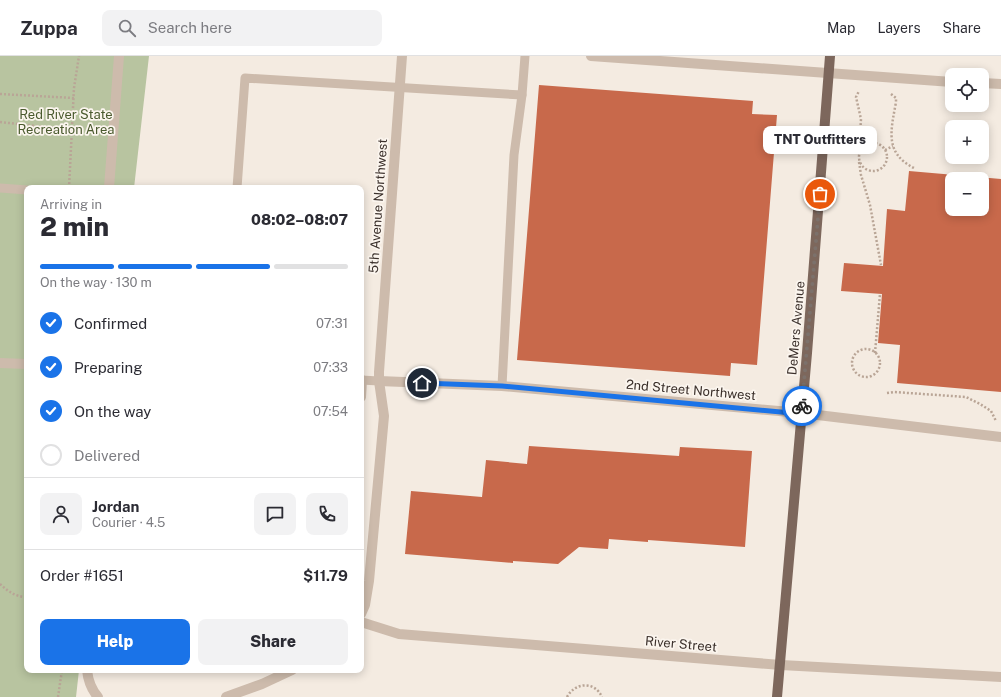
<!DOCTYPE html>
<meta charset="utf-8">
<style>
:root{--surface:#fff;--page:#f2f2f3;--text:#2b2b33;--muted:#7c7c81;--line:#e1e1e2;--accent:#1a73e8}
body{margin:0;font-family:"Public Sans",sans-serif;background:var(--page);color:var(--text);height:100vh;display:flex;flex-direction:column;font-size:15px;white-space:nowrap}
*{box-sizing:border-box;margin:0}
p{font-size:13px;color:var(--muted)}
.icon{flex:none;width:22px;height:22px;fill:none;stroke:currentColor;stroke-width:2;stroke-linecap:round;stroke-linejoin:round}
.map{position:relative;flex:1;overflow:hidden}
.side{position:absolute;left:24px;top:129px;width:340px;height:488px;display:flex;flex-direction:column;background:var(--surface);border-radius:8px;box-shadow:0 2px 10px #0003}
.side>*{flex:none}
.fabs{position:absolute;left:945px;top:12px;display:grid;gap:8px}
.fabs a{display:grid;place-items:center;width:44px;height:44px;border-radius:8px;background:var(--surface);box-shadow:0 2px 10px #0003;font-size:20px}
.pin{position:absolute;display:grid;place-items:center;width:34px;height:34px;color:#fff;margin:-17px;border:2px solid #fff;border-radius:50%;box-shadow:0 1px 4px #0007}
.courier{position:absolute;display:grid;place-items:center;width:40px;height:40px;margin:-20px;border:3px solid #1a73e8;border-radius:50%;background:#fff;color:#222;box-shadow:0 1px 5px #0007}
.bubble{position:absolute;height:28px;border-radius:8px;background:var(--surface);box-shadow:0 2px 10px #0003;font-size:13px;font-weight:800;line-height:28px;text-align:center}
.head em{font-style:normal;font-weight:800}
.head div{display:flex;flex-direction:column-reverse}
.head{display:flex;align-items:center;justify-content:space-between;height:68px;padding:0 16px}
h1{font-size:26px;font-weight:800;line-height:30px}
.bar{display:grid;grid-template-columns:repeat(4,1fr);gap:6px 4px;align-content:center;height:48px;padding:0 16px}
.bar i{height:5px;border-radius:3px;background:var(--line)}
.bar .on{background:var(--accent)}
.bar p{grid-column:span 4}
.line{display:flex;align-items:center;gap:10px;padding:0 16px;border-top:1px solid var(--line)}
.line div{flex:1}
.round{display:grid;place-items:center;flex:none;width:42px;height:42px;border-radius:8px;background:var(--page)}
ol{padding:0 16px;list-style:none}
li{display:flex;align-items:center;gap:12px;height:44px}
li p{margin-inline-start:auto}
li .icon{padding:4px;border-radius:50%;background:var(--accent);color:#fff;stroke-width:4}
li:last-child{color:var(--muted)}
li i{width:22px;height:22px;border:2px solid var(--line);border-radius:50%}
.action{display:flex;gap:8px;margin-top:auto;padding:8px 16px}
.action a{flex:1;height:46px;border-radius:8px;background:var(--accent);color:#fff;font-size:16px;font-weight:800;line-height:46px;text-align:center}
.action a+a{background:var(--page);color:var(--text)}
header{display:flex;align-items:center;gap:24px;box-sizing:border-box;height:56px;padding:0 20px;background:var(--surface);border-bottom:1px solid var(--line)}
header strong{font-size:19px}
nav{display:flex;gap:22px;margin-inline-start:auto;font-size:14px}
.search{width:280px;height:36px;background:var(--page);display:flex;align-items:center;gap:10px;box-sizing:border-box;padding:0 14px;border-radius:8px;color:var(--muted);font-size:15px}
.map>svg:first-child{display:block}
</style>
<header>
<strong>Zuppa</strong>
<div class="search"><svg class="icon" aria-label="search" viewBox="0 0 24 24"><circle cx="10" cy="10" r="6"/><path d="M15 15l6 6"/></svg>Search here</div>
<nav><a>Map</a><a>Layers</a><a>Share</a></nav>
</header>
<div class="map">
<svg width="1001" height="641" viewBox="0 0 1001 641">
<rect width="100%" height="100%" fill="#f4ebe1"/>
<path fill="#b8c4a0" d="M0,0H149L134,132H27V614H79L76,641H0Z"/>
<g fill="#c8694b" fill-rule="evenodd">
<path d="M539,29L753,45L752,58L777,59L757,309L731,307L730,320L517,304Z"/>
<path d="M909,115L1001,123V336L897,327L900,289L878,287L882,238L841,235L844,207L883,210L887,153L905,155ZM952,123H982V153H952Z"/>
<path d="M529,390L679,400L680,391L752,395L745,491L648,484V486L609,483L608,493L579,491L558,508L513,505V507L405,498L411,435L482,441L486,404L527,408Z"/>
</g>
<g fill="none" stroke-linecap="round" stroke-linejoin="round">
<g stroke="#b9a596" stroke-width="2.5" stroke-dasharray="2 2" stroke-linecap="butt">
<path d="M0,38L74,42"/>
<path d="M891,38L896,42V46C891,74 884,97 914,112"/>
<path d="M0,66L72,74"/>
<circle cx="873" cy="101" r="14"/>
<path d="M885,94L893,90"/>
<path d="M859,97L861,63L856,41L859,35"/>
<path d="M859,106L861,119L870,149L881,209"/>
<path d="M69,132L74,32L79,0"/>
<circle cx="866" cy="307" r="14"/>
<path d="M875,297L880,238"/>
<path d="M887,337L894,336L966,341L980,348L991,355L996,365"/>
<path d="M0,528C8,535 15,541 27,541"/>
<path d="M58,641L62,614"/>
<path d="M567,641C575,626 595,625 602,641"/>
</g>
<g stroke="#cdbbac" stroke-width="9">
<path d="M0,132L27,134"/>
<path d="M237,132L245,22L522,39"/>
<path d="M361,324L379,325"/>
<path d="M502,330L514,99L522,39L525,0"/>
</g>
<g stroke="#cdbbac" stroke-width="10">
<path d="M591,0L952,26"/>
<path d="M982,27L1001,28"/>
<path d="M109,132L119,0"/>
<path d="M0,307L27,308"/>
<path d="M379,325L502,330L801,357L1001,381"/>
<path d="M361,341L362,324"/>
<path d="M361,558L365,549L369,525L384,360L379,325V316L402,0"/>
<path d="M361,566L399,578L781,609L1001,621"/>
<path d="M87,614C88,624 91,633 98,641"/>
<path d="M226,641L262,628L292,614"/>
</g>
<path stroke="#7d675c" stroke-width="10" d="M777,641L807,297L830,0"/>
</g>
<g fill="none" stroke-linecap="round" stroke-linejoin="round">
<path stroke="#7c716b" stroke-width="4" stroke-dasharray="0 7.2" d="M802,350L820,138"/>
<path stroke="#1a73e8" stroke-width="5" d="M422,327L502,330L802,358V350"/>
</g>
<g text-anchor="middle" dominant-baseline="central" stroke-width="3.5" stroke-linejoin="round" paint-order="stroke">
<g font-size="13" fill="#4a5a2e" stroke="#fbf5ee">
<text x="66" y="58">Red River State<tspan x="66" dy="15">Recreation Area</tspan></text>
</g>
<g font-size="13" fill="#3b302b" stroke="#fbf5ee">
<text transform="translate(378 150) rotate(-86)">5th Avenue Northwest</text>
<text transform="translate(796 272) rotate(-85)">DeMers Avenue</text>
<text transform="translate(691 334) rotate(5)">2nd Street Northwest</text>
<text transform="translate(681 588) rotate(5)">River Street</text>
</g>
</g>
</svg>
<div class="fabs">
<a><svg class="icon" aria-label="locate" viewBox="0 0 24 24"><circle cx="12" cy="12" r="6"/><path d="M12 2v4M12 18v4M2 12h4M18 12h4"/></svg></a>
<a>+</a>
<a>−</a>
</div>
<div class="pin" style="left:820px;top:138px;background:#ea580c"><svg class="icon" aria-label="bag" viewBox="0 0 24 24"><path d="M5 8h14l-1 12H6zM9 8a3 3 0 0 1 6 0"/></svg></div>
<div class="pin" style="left:422px;top:327px;background:#1f2937"><svg class="icon" aria-label="home" viewBox="0 0 24 24"><path d="M3 11l9-7 9 7M6 9v11h12V9"/></svg></div>
<div class="courier" style="left:802px;top:350px"><svg class="icon" aria-label="bike" viewBox="0 0 24 24"><circle cx="6" cy="16" r="4"/><circle cx="18" cy="16" r="4"/><path d="M6 16l4-8h5l3 8M10 8l3 8H6M13 5h3"/></svg></div>
<div class="bubble" style="left:763px;top:70px;width:114px">TNT Outfitters</div>
<section class="side">
<div class="head"><div><h1>2 min</h1><p>Arriving in</p></div><em>08:02–08:07</em></div>
<div class="bar"><i class="on"></i><i class="on"></i><i class="on"></i><i></i><p>On the way · 130 m</p></div>
<ol>
<li><svg class="icon" aria-label="check" viewBox="0 0 24 24"><path d="M5 12l5 5 9-10"/></svg>Confirmed<p>07:31</p></li>
<li><svg class="icon" aria-label="check" viewBox="0 0 24 24"><path d="M5 12l5 5 9-10"/></svg>Preparing<p>07:33</p></li>
<li><svg class="icon" aria-label="check" viewBox="0 0 24 24"><path d="M5 12l5 5 9-10"/></svg>On the way<p>07:54</p></li>
<li><i></i>Delivered</li>
</ol>
<div class="line" style="height:72px"><a class="round"><svg class="icon" aria-label="person" viewBox="0 0 24 24"><circle cx="12" cy="8" r="4"/><path d="M4 21q1-7 8-7t8 7"/></svg></a><div><b>Jordan</b><p>Courier · 4.5</p></div><a class="round"><svg class="icon" aria-label="chat" viewBox="0 0 24 24"><path d="M4 5h16v11H9l-5 4z"/></svg></a><a class="round"><svg class="icon" aria-label="phone" viewBox="0 0 24 24"><path d="M5 4h4l2 5-3 2q2 4 5 5l2-3 5 2v4C11 20 4 13 5 4z"/></svg></a></div>
<div class="line" style="height:52px"><div>Order #1651</div><b>$11.79</b></div>
<div class="action"><a>Help</a><a>Share</a></div>
</section>
</div>
